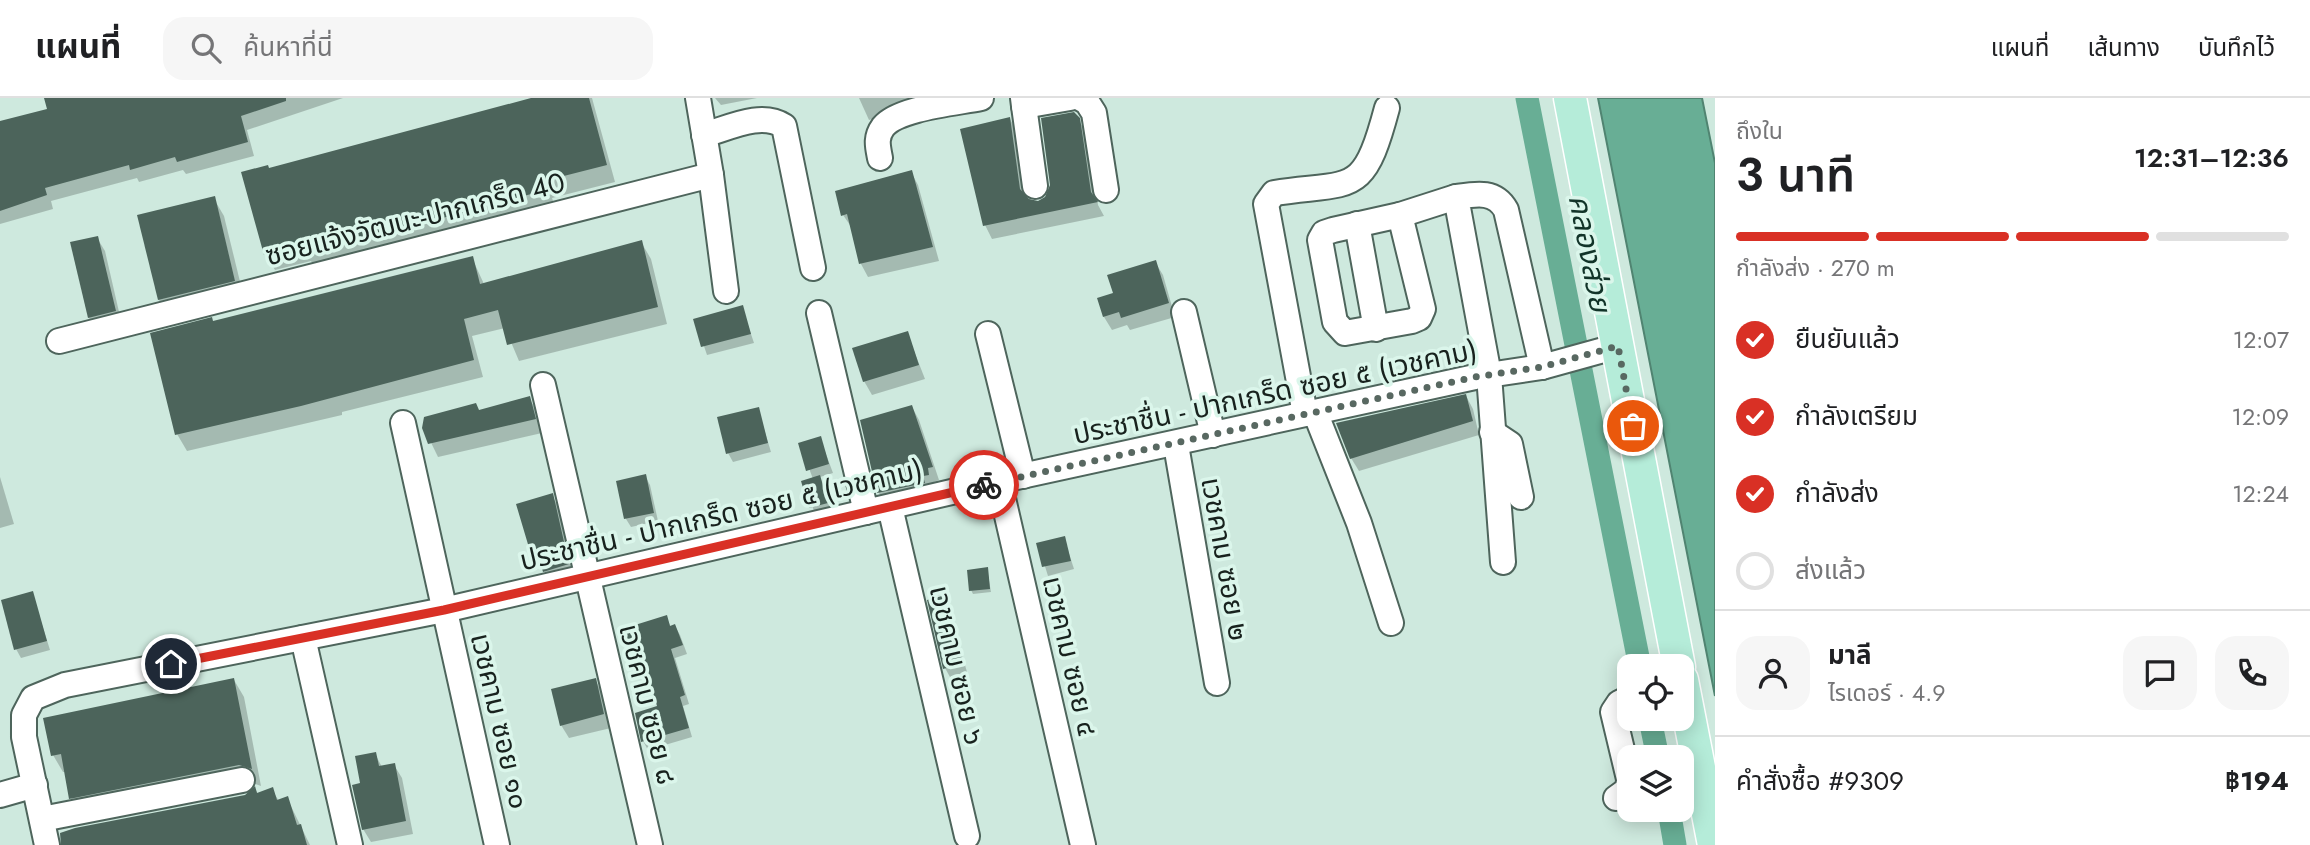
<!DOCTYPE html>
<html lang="th">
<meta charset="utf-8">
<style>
:root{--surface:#fff;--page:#f6f6f6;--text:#202124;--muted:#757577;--line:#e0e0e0;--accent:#d93025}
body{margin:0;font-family:Jost,"Noto Sans Thai",sans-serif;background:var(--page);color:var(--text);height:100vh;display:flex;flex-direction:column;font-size:26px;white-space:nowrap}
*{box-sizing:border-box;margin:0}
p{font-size:23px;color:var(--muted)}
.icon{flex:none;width:38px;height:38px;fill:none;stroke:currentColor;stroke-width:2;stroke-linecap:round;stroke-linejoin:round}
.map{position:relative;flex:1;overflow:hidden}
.details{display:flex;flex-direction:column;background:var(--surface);width:595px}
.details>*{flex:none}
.fabs{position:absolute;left:1617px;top:556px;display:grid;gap:14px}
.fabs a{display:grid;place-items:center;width:77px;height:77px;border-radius:14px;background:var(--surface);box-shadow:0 4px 18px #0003;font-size:35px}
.pin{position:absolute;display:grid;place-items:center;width:60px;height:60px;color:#fff;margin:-30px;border:4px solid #fff;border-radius:50%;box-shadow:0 2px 7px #0007}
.courier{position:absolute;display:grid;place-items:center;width:70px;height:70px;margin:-35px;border:5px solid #d93025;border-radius:50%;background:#fff;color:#222;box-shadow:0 2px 9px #0007}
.overview em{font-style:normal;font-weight:600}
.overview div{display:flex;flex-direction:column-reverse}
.overview{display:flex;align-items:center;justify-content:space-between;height:119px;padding:0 21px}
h1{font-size:46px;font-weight:600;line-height:52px}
.bar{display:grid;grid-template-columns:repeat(4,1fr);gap:10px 7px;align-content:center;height:84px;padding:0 21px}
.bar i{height:9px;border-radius:5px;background:var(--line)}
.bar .selected{background:var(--accent)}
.bar p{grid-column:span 4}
.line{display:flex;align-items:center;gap:18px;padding:0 21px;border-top:2px solid var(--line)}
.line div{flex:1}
.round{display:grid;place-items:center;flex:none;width:74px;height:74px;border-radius:21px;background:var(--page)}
ol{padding:0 21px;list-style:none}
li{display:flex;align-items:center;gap:21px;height:77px}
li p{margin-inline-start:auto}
li .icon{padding:7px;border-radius:50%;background:var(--accent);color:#fff;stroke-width:4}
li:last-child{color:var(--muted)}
li i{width:38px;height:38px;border:4px solid var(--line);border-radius:50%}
header{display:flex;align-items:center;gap:42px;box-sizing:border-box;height:98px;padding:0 35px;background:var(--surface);border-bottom:2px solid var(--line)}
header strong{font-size:33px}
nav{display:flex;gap:38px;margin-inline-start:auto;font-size:24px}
.search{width:490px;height:63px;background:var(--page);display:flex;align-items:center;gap:18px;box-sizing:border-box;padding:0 24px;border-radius:21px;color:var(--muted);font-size:26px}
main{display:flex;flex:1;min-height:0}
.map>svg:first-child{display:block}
</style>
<header>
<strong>แผนที่</strong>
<div class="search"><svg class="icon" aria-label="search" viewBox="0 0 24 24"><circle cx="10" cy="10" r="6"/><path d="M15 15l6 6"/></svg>ค้นหาที่นี่</div>
<nav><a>แผนที่</a><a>เส้นทาง</a><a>บันทึกไว้</a></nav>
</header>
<main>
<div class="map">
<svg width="1715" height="747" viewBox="0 0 1715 747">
<rect width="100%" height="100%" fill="#cee9de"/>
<path fill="#68ae95" stroke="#508471" stroke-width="2" d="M1598,0H1702L1715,65V598Z"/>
<g fill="#0003">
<path d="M46,0H343L247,32L254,58L186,76L183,72L139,84L137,80L51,103L53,111L0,126V25L49,13Z"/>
<path d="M536,0H592L615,84L552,100L555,109L317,173L311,163L275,172L265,156Z"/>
<path d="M715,0H757L721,7Z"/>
<path d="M859,0H957L869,22Z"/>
<path d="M1010,21L1017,34L1027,101L1038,104L1046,101L1078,21L1087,36L1098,107L1104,118L992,141L985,127Z"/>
<path d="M911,74L918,87L939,163L868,179L861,166L852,130L843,117Z"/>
<path d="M214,101L224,118L244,200L170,219L159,202L139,119Z"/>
<path d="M97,140L105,153L122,227L97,233L89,220L72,145Z"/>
<path d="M641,144L651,161L667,226L519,263L505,230L472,238L483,279L342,314V317L187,353L177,336L213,225L472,160L484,186Z"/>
<path d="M1155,164L1163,177L1175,219L1130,232L1127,227L1112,232L1104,219L1115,196Z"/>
<path d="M742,209L754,245L707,257L695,222Z"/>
<path d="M907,235L925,281L872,297L864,283Z"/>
<path d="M1466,298L1473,311L1479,337L1359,373L1351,360Z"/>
<path d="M529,300L537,313L542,335L438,359L424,330Z"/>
<path d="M912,309L919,322L939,382L934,384L936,390L886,408L879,395L862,323Z"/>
<path d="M758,311L771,354L733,364L728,355Z"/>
<path d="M820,340L833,375L820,379L832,414L816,418L803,384L813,381L800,346Z"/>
<path d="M645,378L650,387L658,423L631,429L626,421L618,384Z"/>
<path d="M0,379L14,426L0,430Z"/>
<path d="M552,398L560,411L576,480L552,486L532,452Z"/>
<path d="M1064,440L1074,471L1048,478L1038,446Z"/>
<path d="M987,471L991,494L973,496L971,492Z"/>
<path d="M32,495L50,552L21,560L16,551Z"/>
<path d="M946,500L967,574L950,579L945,570Z"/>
<path d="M666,519L671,529L675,528L680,537L687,556L675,560L689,606L683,608L692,639L648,652L643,643L660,610L647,570L638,574L633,565Z"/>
<path d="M234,582L244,599L261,688L250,684L81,717L71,700L66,674H63L53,657Z"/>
<path d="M595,582L603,595L611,630L569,640L561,627Z"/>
<path d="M375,656L382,669L394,667L402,680L413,736L371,744L363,731Z"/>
<path d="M255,691L258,696L272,692L279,703L287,700L310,747H70L246,698Z"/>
</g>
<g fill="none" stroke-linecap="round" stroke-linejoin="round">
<g stroke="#68ae95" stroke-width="23">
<path d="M1527,0L1640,569"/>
<path d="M1650,621L1658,660"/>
<path d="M1669,712L1675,747"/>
</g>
</g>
<g fill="#4c645b">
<path d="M44,0H286V3L241,18L248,44L177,64L175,59L130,72L129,67L45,90L47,97L0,113V23L47,11Z"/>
<path d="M531,0H589L607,67L544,83L546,92L306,157L303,146L264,157L241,74L268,67L269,70Z"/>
<path d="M1074,14L1080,20L1091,94L1098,104L983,128L960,31L1010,19L1020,91L1029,101L1038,103L1045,99L1050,87L1041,20Z"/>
<path d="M912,72L933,149L859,166L847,116L841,118L835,93Z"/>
<path d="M215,98L235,183L158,202L137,117Z"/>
<path d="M98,138L116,213L88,220L70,144Z"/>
<path d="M642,142L658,209L507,247L498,212L464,221L474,262L301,308L175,337L150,235L212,219L213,223L473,158L480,186Z"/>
<path d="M1156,162L1169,205L1121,220L1119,214L1103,219L1097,200L1113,195L1107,177Z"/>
<path d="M743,207L751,236L701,249L693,221Z"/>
<path d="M908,233L919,267L863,284L852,250Z"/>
<path d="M1466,296L1473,323L1350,361L1336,325Z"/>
<path d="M530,298L536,321L428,346L422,330L424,319L476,305L479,312Z"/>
<path d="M912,307L933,369L928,370L929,377L923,378L925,385L877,395L860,322Z"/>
<path d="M759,309L768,345L726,356L717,319Z"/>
<path d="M821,338L829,366L806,373L798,345Z"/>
<path d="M646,376L654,415L624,421L616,383Z"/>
<path d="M820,377L828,405L809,410L801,383Z"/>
<path d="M553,395L569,466L543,474L537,453H530L516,406Z"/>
<path d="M1065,438L1071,463L1042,469L1036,445Z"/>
<path d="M988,469L990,491L969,493L967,472Z"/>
<path d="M33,493L47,543L14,552L1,502Z"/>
<path d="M946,497L952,533L964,565L943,571L927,502Z"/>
<path d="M667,517L670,528L675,526L683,547L671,551L685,597L680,599L689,630L641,644L635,615L657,608L643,561L631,566L619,532Z"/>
<path d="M234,580L252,671L239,667L69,701L61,656L51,658L43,620Z"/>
<path d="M596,580L604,616L560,628L551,591Z"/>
<path d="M376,654L379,668L395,665L406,723L362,732L352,687L360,685L355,658Z"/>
<path d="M255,688L257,695L273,689L277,702L288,698L297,727L301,726L307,747H61L60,735L75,730L245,697Z"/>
</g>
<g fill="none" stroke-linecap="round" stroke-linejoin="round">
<g stroke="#4e655c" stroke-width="28">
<g id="minor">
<path d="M1023,0L1024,8L1070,0"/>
<path d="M1080,0L1087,4L1094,15L1106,92"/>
<path d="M1024,8L1035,88"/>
<path d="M704,37C729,30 761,13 784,28L813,170"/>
<path d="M880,60C878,49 875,40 883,29C898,10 957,5 981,0"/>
<path d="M711,77L726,193"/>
<path d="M1400,117L1423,211L1419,220L1412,223L1345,235L1335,224L1320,142L1324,135L1333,132Z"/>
<path d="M1400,117L1456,99"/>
<path d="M1357,126L1376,231"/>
<path d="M1184,214L1213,337"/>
<path d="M819,215L866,414"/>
<path d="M988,236L1023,378"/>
<path d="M59,243L711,77L698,0"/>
<path d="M543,287L650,747"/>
<path d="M1315,314L1359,425L1391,525"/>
<path d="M1305,316L1266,106L1274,95C1354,83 1363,100 1387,10"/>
<path d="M403,325L497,747"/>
<path d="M1492,334L1510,346L1521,399"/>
<path d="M1176,347L1217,585"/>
<path d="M999,383L1083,747"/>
<path d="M890,409L967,738"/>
<path d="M1503,464L1489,277L1456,99C1476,96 1495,92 1506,112L1542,269"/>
<path d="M303,540L350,747"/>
<path d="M1629,600L1619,605L1613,614L1629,681"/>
<path d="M0,697L35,687"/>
<path d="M1616,700L1627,692L1629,684"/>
<path d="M42,721L242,682"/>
<path d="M47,747L24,639V617L33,600L65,587L444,512L999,383L1475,279L1542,269L1618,248"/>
</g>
</g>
<g stroke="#fff" stroke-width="35">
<g id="major">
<path d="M1570,0L1679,569"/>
<path d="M1682,582L1714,747"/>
</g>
</g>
<use href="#minor" stroke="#fff" stroke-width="24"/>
<use href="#major" stroke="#b5ecd9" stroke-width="32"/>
</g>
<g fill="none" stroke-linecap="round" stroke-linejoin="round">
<path stroke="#586861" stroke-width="7" stroke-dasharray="0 12.6" d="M984,387L1475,279L1542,269L1618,248L1633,328"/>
<path stroke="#d93025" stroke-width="9" d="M171,566L444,512L984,387"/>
</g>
<g text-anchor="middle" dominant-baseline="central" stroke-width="7" stroke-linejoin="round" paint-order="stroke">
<g font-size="28" fill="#18221e" stroke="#dbf6eb">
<text transform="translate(415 121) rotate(-14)">ซอยแจ้งวัฒนะ-ปากเกร็ด 40</text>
<text transform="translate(1275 294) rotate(-12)">ประชาชื่น - ปากเกร็ด ซอย ๕ (เวชคาม)</text>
<text transform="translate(721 417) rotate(-13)">ประชาชื่น - ปากเกร็ด ซอย ๕ (เวชคาม)</text>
<text transform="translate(1225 461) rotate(80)">เวชคาม ซอย ๒</text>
<text transform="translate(1070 558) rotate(77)">เวชคาม ซอย ๔</text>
<text transform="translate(957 567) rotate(77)">เวชคาม ซอย ๖</text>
<text transform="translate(648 606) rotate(76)">เวชคาม ซอย ๘</text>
<text transform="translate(500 623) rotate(77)">เวชคาม ซอย ๑๐</text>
</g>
<g font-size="30" font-style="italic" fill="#123429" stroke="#dbf6eb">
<text transform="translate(1590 155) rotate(79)">คลองส่วย</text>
</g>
</g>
</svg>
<div class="fabs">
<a><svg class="icon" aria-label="locate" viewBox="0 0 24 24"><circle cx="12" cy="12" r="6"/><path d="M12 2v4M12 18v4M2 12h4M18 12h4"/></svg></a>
<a><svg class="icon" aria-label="layers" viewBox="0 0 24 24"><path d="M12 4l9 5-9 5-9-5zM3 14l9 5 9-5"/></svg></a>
</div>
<div class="pin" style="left:1633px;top:328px;background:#ea580c"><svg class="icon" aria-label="bag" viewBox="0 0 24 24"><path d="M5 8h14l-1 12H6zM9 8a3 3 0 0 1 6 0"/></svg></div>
<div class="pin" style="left:171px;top:566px;background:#1f2937"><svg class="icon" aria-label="home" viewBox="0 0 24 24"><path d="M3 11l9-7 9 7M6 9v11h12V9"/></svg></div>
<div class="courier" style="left:984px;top:387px"><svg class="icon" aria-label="bike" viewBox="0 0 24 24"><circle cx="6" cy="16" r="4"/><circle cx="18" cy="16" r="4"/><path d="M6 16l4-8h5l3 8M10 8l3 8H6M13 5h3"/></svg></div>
</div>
<section class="details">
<div class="overview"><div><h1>3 นาที</h1><p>ถึงใน</p></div><em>12:31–12:36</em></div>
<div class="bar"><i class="selected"></i><i class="selected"></i><i class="selected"></i><i></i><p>กำลังส่ง · 270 m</p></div>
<ol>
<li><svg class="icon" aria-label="check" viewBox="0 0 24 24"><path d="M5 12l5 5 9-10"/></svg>ยืนยันแล้ว<p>12:07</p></li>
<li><svg class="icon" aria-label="check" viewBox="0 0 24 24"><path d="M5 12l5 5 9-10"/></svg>กำลังเตรียม<p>12:09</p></li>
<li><svg class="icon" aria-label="check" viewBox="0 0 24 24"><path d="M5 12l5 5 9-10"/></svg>กำลังส่ง<p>12:24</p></li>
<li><i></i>ส่งแล้ว</li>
</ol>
<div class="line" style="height:126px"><a class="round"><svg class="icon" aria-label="person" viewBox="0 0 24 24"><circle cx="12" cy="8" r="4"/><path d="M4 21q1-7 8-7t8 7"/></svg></a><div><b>มาลี</b><p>ไรเดอร์ · 4.9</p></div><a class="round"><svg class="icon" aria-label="chat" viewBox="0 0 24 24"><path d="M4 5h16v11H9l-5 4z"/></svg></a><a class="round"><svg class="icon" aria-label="phone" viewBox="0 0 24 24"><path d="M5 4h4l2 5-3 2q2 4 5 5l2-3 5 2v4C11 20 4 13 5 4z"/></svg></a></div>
<div class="line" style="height:91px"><div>คำสั่งซื้อ #9309</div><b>฿194</b></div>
</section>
</main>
